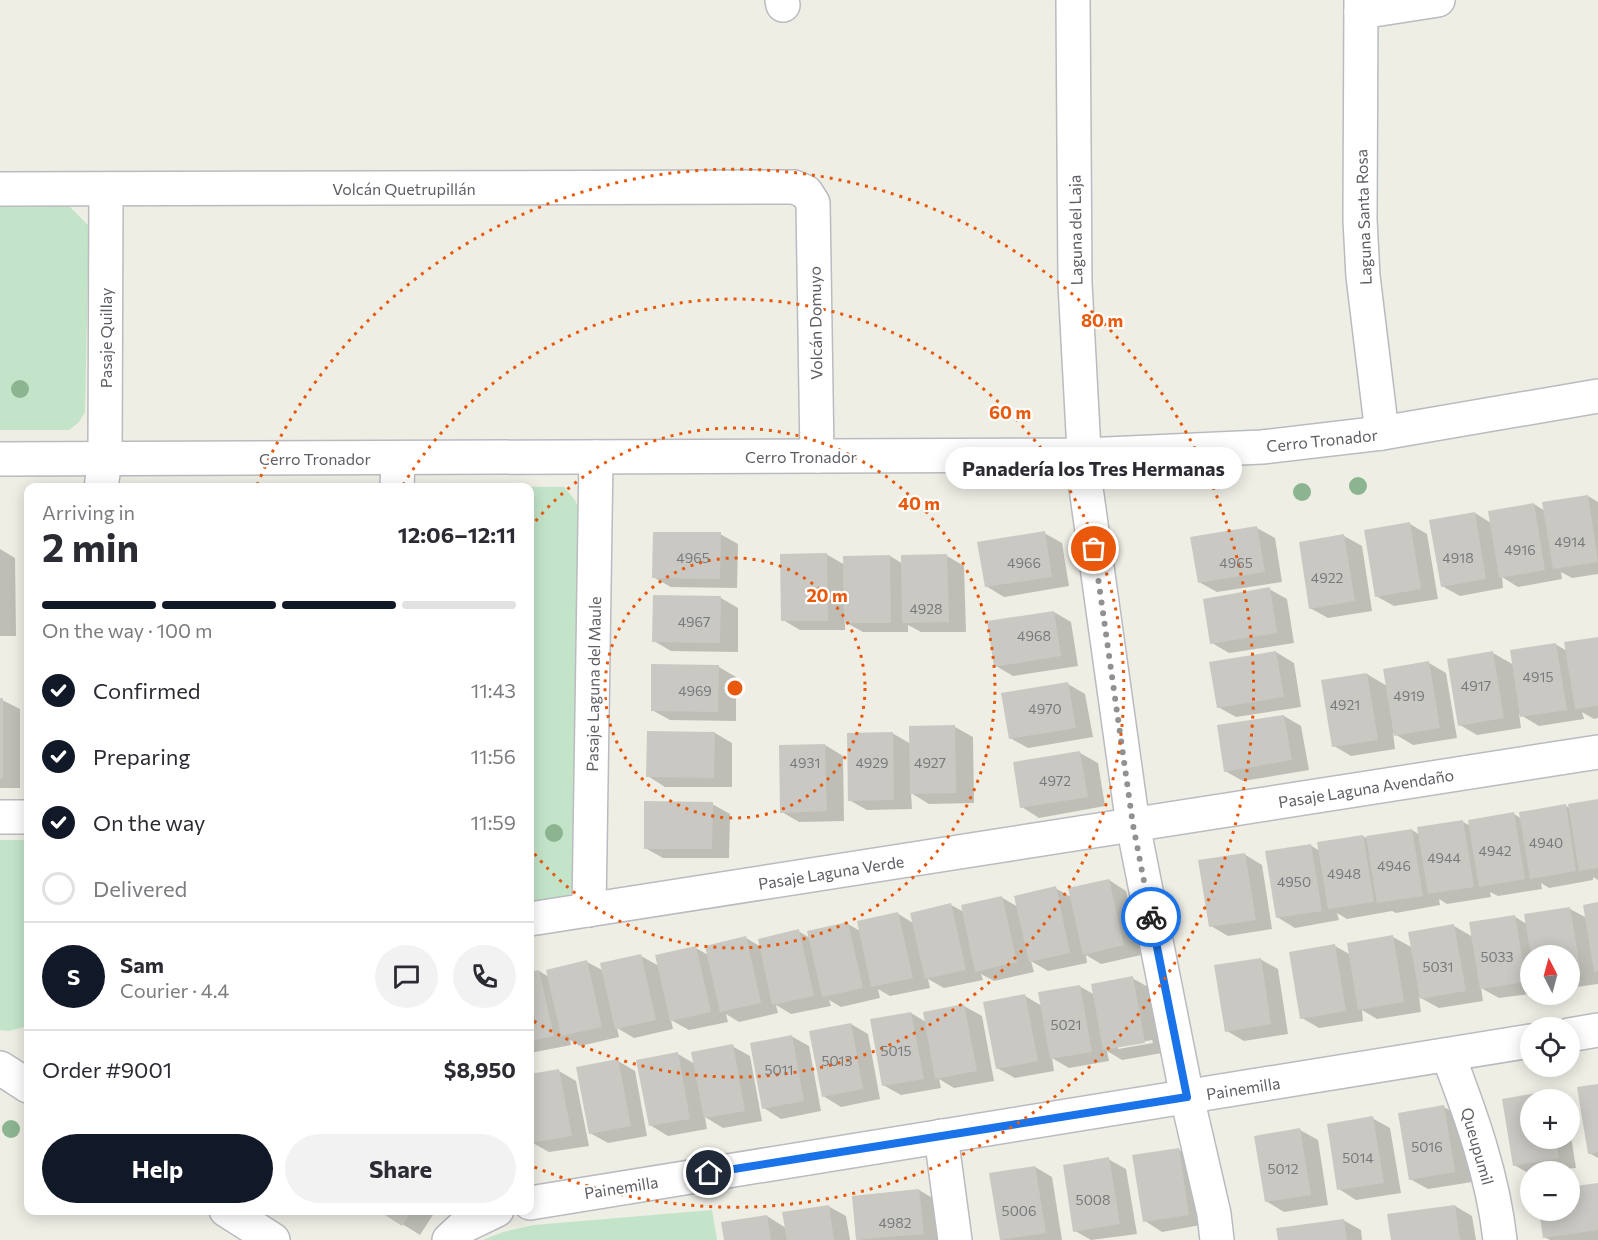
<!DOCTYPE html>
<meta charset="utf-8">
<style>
:root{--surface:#fff;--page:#f2f2f3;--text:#2b2b33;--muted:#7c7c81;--line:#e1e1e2;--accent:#111827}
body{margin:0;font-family:Commissioner,sans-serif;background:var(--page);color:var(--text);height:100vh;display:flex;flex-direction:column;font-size:22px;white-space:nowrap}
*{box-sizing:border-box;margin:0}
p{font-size:20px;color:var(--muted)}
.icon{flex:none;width:33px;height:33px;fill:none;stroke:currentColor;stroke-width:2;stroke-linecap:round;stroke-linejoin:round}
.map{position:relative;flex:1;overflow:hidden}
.drawer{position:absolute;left:24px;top:483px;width:510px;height:732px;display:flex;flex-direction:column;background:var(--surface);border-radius:12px;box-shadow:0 3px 15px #0003}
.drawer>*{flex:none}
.needle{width:39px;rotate:354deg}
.controls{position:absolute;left:1520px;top:945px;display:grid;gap:12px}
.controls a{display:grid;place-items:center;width:60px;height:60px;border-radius:50%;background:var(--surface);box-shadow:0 3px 15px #0003;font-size:30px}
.pin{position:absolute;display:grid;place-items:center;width:51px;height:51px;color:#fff;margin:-26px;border:3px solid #fff;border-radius:50%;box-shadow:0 2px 6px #0007}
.courier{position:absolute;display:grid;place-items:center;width:60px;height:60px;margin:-30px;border:4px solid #1a73e8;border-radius:50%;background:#fff;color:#222;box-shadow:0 2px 8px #0007}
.bubble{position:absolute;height:42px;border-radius:21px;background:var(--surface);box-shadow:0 3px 15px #0003;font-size:20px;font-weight:700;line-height:42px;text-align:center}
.headline em{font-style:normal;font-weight:700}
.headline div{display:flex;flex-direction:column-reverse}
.headline{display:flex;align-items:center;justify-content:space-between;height:102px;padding:0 18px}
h1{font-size:39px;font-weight:700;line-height:45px}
.bar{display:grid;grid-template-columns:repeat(4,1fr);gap:9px 6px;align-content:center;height:72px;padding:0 18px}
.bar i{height:8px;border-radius:4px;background:var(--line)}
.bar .on{background:var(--accent)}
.bar p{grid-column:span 4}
.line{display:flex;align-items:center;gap:15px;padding:0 18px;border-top:2px solid var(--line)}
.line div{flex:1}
.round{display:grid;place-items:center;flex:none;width:63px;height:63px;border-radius:32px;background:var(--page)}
ol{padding:0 18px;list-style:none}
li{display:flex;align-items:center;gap:18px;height:66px}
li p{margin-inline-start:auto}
li .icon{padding:6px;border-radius:50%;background:var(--accent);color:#fff;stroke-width:4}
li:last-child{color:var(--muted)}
li i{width:33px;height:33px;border:3px solid var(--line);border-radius:50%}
.cta{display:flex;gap:12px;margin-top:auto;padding:12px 18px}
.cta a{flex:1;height:69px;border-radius:36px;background:var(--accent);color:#fff;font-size:24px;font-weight:700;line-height:69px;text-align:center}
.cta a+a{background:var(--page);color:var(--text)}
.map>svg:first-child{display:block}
</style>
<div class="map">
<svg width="1598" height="1240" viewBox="0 0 1598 1240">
<rect width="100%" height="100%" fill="#eeeee5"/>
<g fill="#c3e4c9">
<path d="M66,203L89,226L85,412L79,422L69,430H0V204Z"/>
<path d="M425,486L564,487L575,500L583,519L579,885L562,902L530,907V488H424Z"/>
<path d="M0,840H28V1026L9,1031L0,1030Z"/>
<path d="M712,1210L717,1240H483L503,1232L534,1225Z"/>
</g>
<g fill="#0003" fill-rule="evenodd">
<path d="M1588,496L1598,502V574L1572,578L1561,572L1562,579L1518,587L1502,577L1503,588L1460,596L1442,586L1475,513L1491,523L1534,504L1545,511Z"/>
<path d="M1410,524L1427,534L1438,599L1394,606L1376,596Z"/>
<path d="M1257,528L1275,538L1282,582L1217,592L1199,582Z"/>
<path d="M1044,533L1062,543L1069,586L1004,597L986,586Z"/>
<path d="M720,534L738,544L737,588L671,587L653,577Z"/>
<path d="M1344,536L1362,546L1372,611L1328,618L1310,608Z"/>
<path d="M0,549L15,558L16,636H0Z"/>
<path d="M826,554L845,565L890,556L903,564L947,556L964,566L966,632H921L908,625V632H863L845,622V630H800L783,620Z"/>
<path d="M1269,589L1287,599L1294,643L1229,653L1212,643Z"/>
<path d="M721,598L738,608V652L671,651L654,641Z"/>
<path d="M1054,612L1071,622L1078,666L1013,676L996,666Z"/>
<path d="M1598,639V718L1594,719L1582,712L1584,719L1539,726L1519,714L1521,728L1477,735L1460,725L1493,653L1514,665L1555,644L1567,651Z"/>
<path d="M1276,652L1294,663L1301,707L1236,717L1218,707Z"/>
<path d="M1429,663L1446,673L1457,738L1413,745L1393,733L1395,749L1351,756L1334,746L1367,674L1387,686Z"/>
<path d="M719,667L736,677V721L670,720L652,710Z"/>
<path d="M1068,684L1085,694L1093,737L1028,748L1010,738Z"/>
<path d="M0,699L20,709V788H0Z"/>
<path d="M1284,716L1301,726L1309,770L1243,781L1225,771Z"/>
<path d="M955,727L973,737L974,803L929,804L911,793L912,809L867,810L849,800L892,733L911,744Z"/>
<path d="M715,733L732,743V787H665L648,776Z"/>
<path d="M825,745L843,756L844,821L799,822L782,812Z"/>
<path d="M1080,753L1098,763L1105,806L1039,818L1022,807Z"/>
<path d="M1598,800V880L1593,877V880L1549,888L1541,883L1542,889L1498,896L1490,892L1491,897L1447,904L1439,899L1440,905L1396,913L1392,911L1347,919L1337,913L1339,920L1295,928L1277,917L1310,845L1320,851L1363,836L1366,838L1412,830L1420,835L1463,822L1471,826L1514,814L1522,819L1565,805L1571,809Z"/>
<path d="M712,804L730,814L729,858H663L645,848Z"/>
<path d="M1244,854L1262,865L1272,929L1228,936L1211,926Z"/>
<path d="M1109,880L1126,891L1141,955L1101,964L1086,955L1087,963L1048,971L1031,961L1034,972L994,981L981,974L983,980L944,988L928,979L930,988L890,996L878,989L880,998L841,1007L829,1000L831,1006L791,1014L776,1005L778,1013L739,1022L726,1014L728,1022L689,1030L671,1020L673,1029L634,1038L617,1028L619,1037L580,1046L570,1040L571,1045L530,1053V973L539,971L549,977L587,962L604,971L641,956L659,966L696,948L708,955L746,938L761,947L798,931L810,938L848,924L860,931L897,913L913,923L951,905L964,912L1001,897L1018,907L1055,888L1071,897Z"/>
<path d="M1598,904V984L1569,988V956H1530V994L1499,998L1481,988L1483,1001L1439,1008L1419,997L1421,1012L1377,1019L1362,1010L1363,1021L1319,1028L1302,1018L1335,946L1351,955L1393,937L1413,948L1454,926L1473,937L1515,917L1527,924L1570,909L1587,918Z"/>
<path d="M1260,959L1278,969L1288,1034L1244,1041L1227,1031Z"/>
<path d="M1132,978L1150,988L1162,1053L1122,1060L1107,1051L1109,1061L1069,1068L1052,1058L1054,1071L1015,1078L997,1068L1025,996L1042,1006L1079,986L1095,995ZM1152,1040L1153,1043L1118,1049V1046Z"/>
<path d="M964,1006L982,1016L994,1081L954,1088L939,1079L941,1088L901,1095L883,1085L911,1013L926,1022Z"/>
<path d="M851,1024L868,1034L880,1099L841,1107L823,1096Z"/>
<path d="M791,1036L809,1046L821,1111L781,1119L764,1108Z"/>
<path d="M732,1046L750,1056L762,1121L723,1128L705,1117L707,1129L668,1136L650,1125L678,1054L695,1064Z"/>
<path d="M618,1061L635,1071L647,1136L608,1143L590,1133Z"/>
<path d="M559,1071L576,1081L589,1146L549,1152L531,1142L530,1076Z"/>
<path d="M1598,1085V1158L1589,1153Z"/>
<path d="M1548,1093L1560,1100H1530V1138H1569V1124L1576,1168L1530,1172V1174L1514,1165L1504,1100Z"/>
<path d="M1444,1107L1461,1117L1472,1182L1428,1189L1410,1179Z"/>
<path d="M1372,1118L1390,1128L1401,1193L1356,1200L1339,1189Z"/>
<path d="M1300,1130L1318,1140L1328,1205L1284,1212L1266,1201Z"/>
<path d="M1178,1149L1196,1159L1206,1224L1162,1232L1145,1221Z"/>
<path d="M1108,1159L1126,1169L1137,1234L1091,1240L1075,1231Z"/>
<path d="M1035,1167L1052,1177L1062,1240H1002Z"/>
<path d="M1598,1185V1240H1550L1544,1237L1569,1210V1189Z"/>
<path d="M919,1190L936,1200L941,1240H858L853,1198Z"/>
<path d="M828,1206L846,1216L850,1240H725L767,1216L786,1228Z"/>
<path d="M1455,1206L1472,1216L1476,1240H1392Z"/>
<path d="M380,1210H436L420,1235Z"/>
<path d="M1343,1220L1361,1230L1362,1240H1279Z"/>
</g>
<g fill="#cac8c2">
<path d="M1588,495L1598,562L1553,569L1542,502Z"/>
<path d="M1534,503L1545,570L1499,578L1488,511Z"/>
<path d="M1475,512L1486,579L1441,587L1429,520Z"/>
<path d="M1410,522L1421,589L1375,597L1364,530Z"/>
<path d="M1257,526L1265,572L1198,583L1190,537Z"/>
<path d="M1045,531L1052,577L985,587L977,542Z"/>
<path d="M653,532H721L720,579L652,578Z"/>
<path d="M1344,534L1355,601L1309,609L1299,542Z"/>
<path d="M827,553L828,621H781L780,554Z"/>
<path d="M947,554L949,622L902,623L901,555Z"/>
<path d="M890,555L891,623H844L843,556Z"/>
<path d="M1270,587L1277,633L1210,644L1203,599Z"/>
<path d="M653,595L721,596L720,643L652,642Z"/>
<path d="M1054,611L1061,656L994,667L987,621Z"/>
<path d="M1598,637V706L1575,709L1564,642Z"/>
<path d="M1556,643L1567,710L1520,717L1510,650Z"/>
<path d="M1276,651L1284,697L1217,708L1209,662Z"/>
<path d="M1493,651L1504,718L1458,726L1447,659Z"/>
<path d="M1429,661L1440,728L1394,736L1383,669Z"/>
<path d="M651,664L719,665L718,712L651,711Z"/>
<path d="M1367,673L1378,740L1332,747L1321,680Z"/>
<path d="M1068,682L1076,728L1009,739L1001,693Z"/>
<rect x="0" y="698" width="3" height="80"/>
<path d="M1284,715L1292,760L1224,772L1217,725Z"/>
<path d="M955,725L956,793L910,794L909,726Z"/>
<path d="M647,731L715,732L714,778L646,777Z"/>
<path d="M893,732L894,800L848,801L847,733Z"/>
<path d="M825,744L827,811L780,813L779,745Z"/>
<path d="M1080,751L1088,797L1020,808L1013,762Z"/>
<path d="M1598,799V868L1579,871L1568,804Z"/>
<path d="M644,801L713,802L712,849H644Z"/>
<path d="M1566,804L1576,871L1530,879L1519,812Z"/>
<path d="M1514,812L1525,879L1479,887L1468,820Z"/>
<path d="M1463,820L1474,887L1428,894L1417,827Z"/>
<path d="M1412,829L1423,896L1377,903L1366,836Z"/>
<path d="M1363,835L1374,902L1328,909L1317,842Z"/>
<path d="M1311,844L1322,911L1276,918L1265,851Z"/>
<path d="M1245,853L1256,920L1209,927L1198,860Z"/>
<path d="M1109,879L1124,945L1083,955L1068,888Z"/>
<path d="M1056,886L1070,953L1029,962L1014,896Z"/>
<path d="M1002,896L1017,962L975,972L961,905Z"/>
<path d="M1598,902V971L1594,972L1583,905Z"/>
<path d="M951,903L966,970L925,979L910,913Z"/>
<path d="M1570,907L1581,974L1569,976V956H1531L1524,914Z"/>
<path d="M898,912L913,978L871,987L857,921Z"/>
<path d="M1515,915L1526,982L1480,989L1469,922Z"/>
<path d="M848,922L863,988L822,997L807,931Z"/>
<path d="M1454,924L1466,991L1420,999L1408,932Z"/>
<path d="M799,929L814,996L772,1005L758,939Z"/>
<path d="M1393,935L1404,1002L1358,1010L1347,943Z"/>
<path d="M746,936L761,1003L720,1012L705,946Z"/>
<path d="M1335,944L1346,1011L1300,1019L1289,952Z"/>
<path d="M696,946L711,1012L670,1021L655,955Z"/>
<path d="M641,954L656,1020L615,1029L600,963Z"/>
<path d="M1261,958L1271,1024L1225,1032L1214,965Z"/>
<path d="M587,960L602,1027L561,1036L546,970Z"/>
<path d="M539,970L554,1036L530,1041V972Z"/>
<path d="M1133,976L1145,1043L1103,1050L1091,984Z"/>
<path d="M1080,985L1092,1052L1050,1059L1038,992Z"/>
<path d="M1025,994L1038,1061L996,1069L983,1002Z"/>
<path d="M964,1004L977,1071L935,1079L923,1012Z"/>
<path d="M911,1012L924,1079L882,1086L870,1019Z"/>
<path d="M851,1023L863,1089L822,1097L809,1031Z"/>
<path d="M792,1035L804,1101L762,1109L750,1043Z"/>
<path d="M733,1044L745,1111L704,1118L691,1052Z"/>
<path d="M678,1052L690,1119L649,1126L636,1060Z"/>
<path d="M618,1059L631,1126L589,1134L576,1067Z"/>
<path d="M559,1069L572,1136L530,1143V1074Z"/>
<path d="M1598,1084V1152L1588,1154L1577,1087Z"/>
<path d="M1548,1091L1550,1100H1530V1138H1556L1559,1158L1513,1166L1502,1099Z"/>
<path d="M1444,1105L1455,1172L1409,1180L1398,1113Z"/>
<path d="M1373,1116L1384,1183L1337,1190L1327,1124Z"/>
<path d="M1300,1128L1311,1195L1265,1202L1254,1136Z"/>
<path d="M1179,1148L1189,1215L1143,1222L1132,1155Z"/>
<path d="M1109,1157L1120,1224L1073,1232L1063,1165Z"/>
<path d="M1035,1166L1046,1233L1000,1240L989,1173Z"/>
<path d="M1598,1183V1230L1543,1238L1539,1210H1569V1187Z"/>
<path d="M919,1189L924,1234L856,1240L852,1196Z"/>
<path d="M829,1205L834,1240H787L782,1212Z"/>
<path d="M1455,1205L1460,1240H1391L1387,1214Z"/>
<path d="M377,1210H412L402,1226Z"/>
<path d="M767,1215L771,1240H724L721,1222Z"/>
<path d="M1344,1219L1347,1240H1278L1276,1228Z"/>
</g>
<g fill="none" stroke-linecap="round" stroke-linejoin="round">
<g stroke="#babbc0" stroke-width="36">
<g id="minor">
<path d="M782,0L783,5"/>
<path d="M1073,0L1075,284L1086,488L1133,825L1187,1097L1214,1214L1217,1240"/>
<path d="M1361,0L1360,220L1363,276L1382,433"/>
<path d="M1361,12L1438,0"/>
<path d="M0,189L794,187L806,192L813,203L817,456"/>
<path d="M0,459L1084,455L1262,447L1382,433L1598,396"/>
<path d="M101,488L105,459L106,189"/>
<path d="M397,488L398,458"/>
<path d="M0,817H28"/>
<path d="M589,910L596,457"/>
<path d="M530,919L1598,752"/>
<path d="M1569,1035L1598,1030"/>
<path d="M1448,1055C1471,1115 1493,1176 1500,1240"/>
<path d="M0,1068L28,1086"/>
<path d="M941,1136L955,1240"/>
<path d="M530,1203L1530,1041"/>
<path d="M226,1210L273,1240"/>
<path d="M449,1240L464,1226L497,1210"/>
</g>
</g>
<use href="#minor" stroke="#fff" stroke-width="33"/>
</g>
<g fill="#8cb491">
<circle cx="20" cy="389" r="9"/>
<circle cx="1358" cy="486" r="9"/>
<circle cx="1302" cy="492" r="9"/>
<circle cx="554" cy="833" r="9"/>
<circle cx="11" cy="1129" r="9"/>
</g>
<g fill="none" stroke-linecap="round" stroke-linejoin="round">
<path stroke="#909191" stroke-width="6" stroke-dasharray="0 10.8" d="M1094,549L1133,825L1151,917"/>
<path stroke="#1a73e8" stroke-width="8" d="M709,1173L1187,1097L1151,917"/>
</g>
<g fill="none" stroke="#e8590c" stroke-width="3" stroke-dasharray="3 6">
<circle cx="735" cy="688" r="130"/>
<path d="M530 528A260 260 0 1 1 530 848"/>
<path d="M403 485A389 389 0 1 1 532 1020"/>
<path d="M257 485A519 519 0 1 1 532 1166"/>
</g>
<g text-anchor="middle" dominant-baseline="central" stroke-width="4.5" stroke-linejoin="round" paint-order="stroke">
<g font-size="14" fill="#78797c">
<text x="1570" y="541">4914</text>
<text x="1520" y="549">4916</text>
<text x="693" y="557">4965</text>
<text x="1458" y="557">4918</text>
<text x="1024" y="562">4966</text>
<text x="1236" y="562">4965</text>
<text x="1327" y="577">4922</text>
<text x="926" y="608">4928</text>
<text x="694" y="621">4967</text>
<text x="1034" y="635">4968</text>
<text x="1538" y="676">4915</text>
<text x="1476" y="685">4917</text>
<text x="695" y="690">4969</text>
<text x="1409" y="695">4919</text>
<text x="1345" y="704">4921</text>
<text x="1045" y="708">4970</text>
<text x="805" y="762">4931</text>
<text x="872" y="762">4929</text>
<text x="930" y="762">4927</text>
<text x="1055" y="780">4972</text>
<text x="1546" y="842">4940</text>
<text x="1495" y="850">4942</text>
<text x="1444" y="857">4944</text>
<text x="1394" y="865">4946</text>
<text x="1344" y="873">4948</text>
<text x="1294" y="881">4950</text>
<text x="1497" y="956">5033</text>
<text x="1438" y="966">5031</text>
<text x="1066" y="1024">5021</text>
<text x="896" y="1050">5015</text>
<text x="837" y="1060">5013</text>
<text x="779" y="1069">5011</text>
<text x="1427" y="1146">5016</text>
<text x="1358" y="1157">5014</text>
<text x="1283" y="1168">5012</text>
<text x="1093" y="1199">5008</text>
<text x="1019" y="1210">5006</text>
<text x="895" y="1222">4982</text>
</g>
<g font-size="16" fill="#5d5f64" stroke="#fff">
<text x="404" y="188">Volcán Quetrupillán</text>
<text transform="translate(1363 217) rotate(-92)">Laguna Santa Rosa</text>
<text transform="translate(1075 230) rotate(-91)">Laguna del Laja</text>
<text transform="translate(815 323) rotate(-91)">Volcán Domuyo</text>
<text transform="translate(105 338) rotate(-90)">Pasaje Quillay</text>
<text transform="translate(1322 440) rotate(-6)">Cerro Tronador</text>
<text x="801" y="456">Cerro Tronador</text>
<text x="315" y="458">Cerro Tronador</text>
<text transform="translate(593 684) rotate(-89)">Pasaje Laguna del Maule</text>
<text transform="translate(1366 788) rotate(-9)">Pasaje Laguna Avendaño</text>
<text transform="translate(831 872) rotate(-9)">Pasaje Laguna Verde</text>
<text transform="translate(1243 1088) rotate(-9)">Painemilla</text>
<text transform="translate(1478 1146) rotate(74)">Queupumil</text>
<text transform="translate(621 1187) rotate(-9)">Painemilla</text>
</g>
</g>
<circle cx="735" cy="688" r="9" fill="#e8590c" stroke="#fff" stroke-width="3"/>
<g font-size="18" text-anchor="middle" font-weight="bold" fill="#e8590c" stroke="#fff" stroke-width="4.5" stroke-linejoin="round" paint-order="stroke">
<text x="1102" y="327">80 m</text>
<text x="1010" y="419">60 m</text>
<text x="919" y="510">40 m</text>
<text x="827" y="602">20 m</text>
</g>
</svg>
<div class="controls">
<a><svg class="needle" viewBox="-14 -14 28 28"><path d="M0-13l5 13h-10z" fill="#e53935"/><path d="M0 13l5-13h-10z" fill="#7c7c81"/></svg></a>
<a><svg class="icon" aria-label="locate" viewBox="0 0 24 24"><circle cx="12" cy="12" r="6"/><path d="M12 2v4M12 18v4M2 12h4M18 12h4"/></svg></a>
<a>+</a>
<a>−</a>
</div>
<div class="pin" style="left:1094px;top:549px;background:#ea580c"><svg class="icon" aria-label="bag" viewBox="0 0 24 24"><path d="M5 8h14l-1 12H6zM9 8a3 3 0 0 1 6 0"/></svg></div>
<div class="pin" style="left:709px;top:1173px;background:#1f2937"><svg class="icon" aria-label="home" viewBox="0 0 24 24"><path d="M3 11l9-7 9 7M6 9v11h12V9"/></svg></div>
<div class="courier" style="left:1151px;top:917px"><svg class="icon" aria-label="bike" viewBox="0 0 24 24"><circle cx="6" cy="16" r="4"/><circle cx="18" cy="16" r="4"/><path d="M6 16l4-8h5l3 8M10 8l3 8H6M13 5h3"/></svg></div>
<div class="bubble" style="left:945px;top:447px;width:297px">Panadería los Tres Hermanas</div>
<section class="drawer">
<div class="headline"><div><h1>2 min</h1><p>Arriving in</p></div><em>12:06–12:11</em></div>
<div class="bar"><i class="on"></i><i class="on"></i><i class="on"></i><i></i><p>On the way · 100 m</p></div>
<ol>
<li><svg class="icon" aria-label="check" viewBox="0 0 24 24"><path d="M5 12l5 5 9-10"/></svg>Confirmed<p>11:43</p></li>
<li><svg class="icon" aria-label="check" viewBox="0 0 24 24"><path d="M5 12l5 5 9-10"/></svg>Preparing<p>11:56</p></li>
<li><svg class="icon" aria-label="check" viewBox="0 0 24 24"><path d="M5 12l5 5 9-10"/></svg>On the way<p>11:59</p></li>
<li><i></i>Delivered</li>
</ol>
<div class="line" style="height:108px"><b class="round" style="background:var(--accent);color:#fff">S</b><div><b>Sam</b><p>Courier · 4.4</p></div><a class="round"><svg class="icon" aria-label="chat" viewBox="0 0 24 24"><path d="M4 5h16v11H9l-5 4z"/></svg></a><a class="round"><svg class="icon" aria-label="phone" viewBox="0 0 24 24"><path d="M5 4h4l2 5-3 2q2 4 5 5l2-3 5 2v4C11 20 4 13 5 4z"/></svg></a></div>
<div class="line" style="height:78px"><div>Order #9001</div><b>$8,950</b></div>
<div class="cta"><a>Help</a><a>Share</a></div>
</section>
</div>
